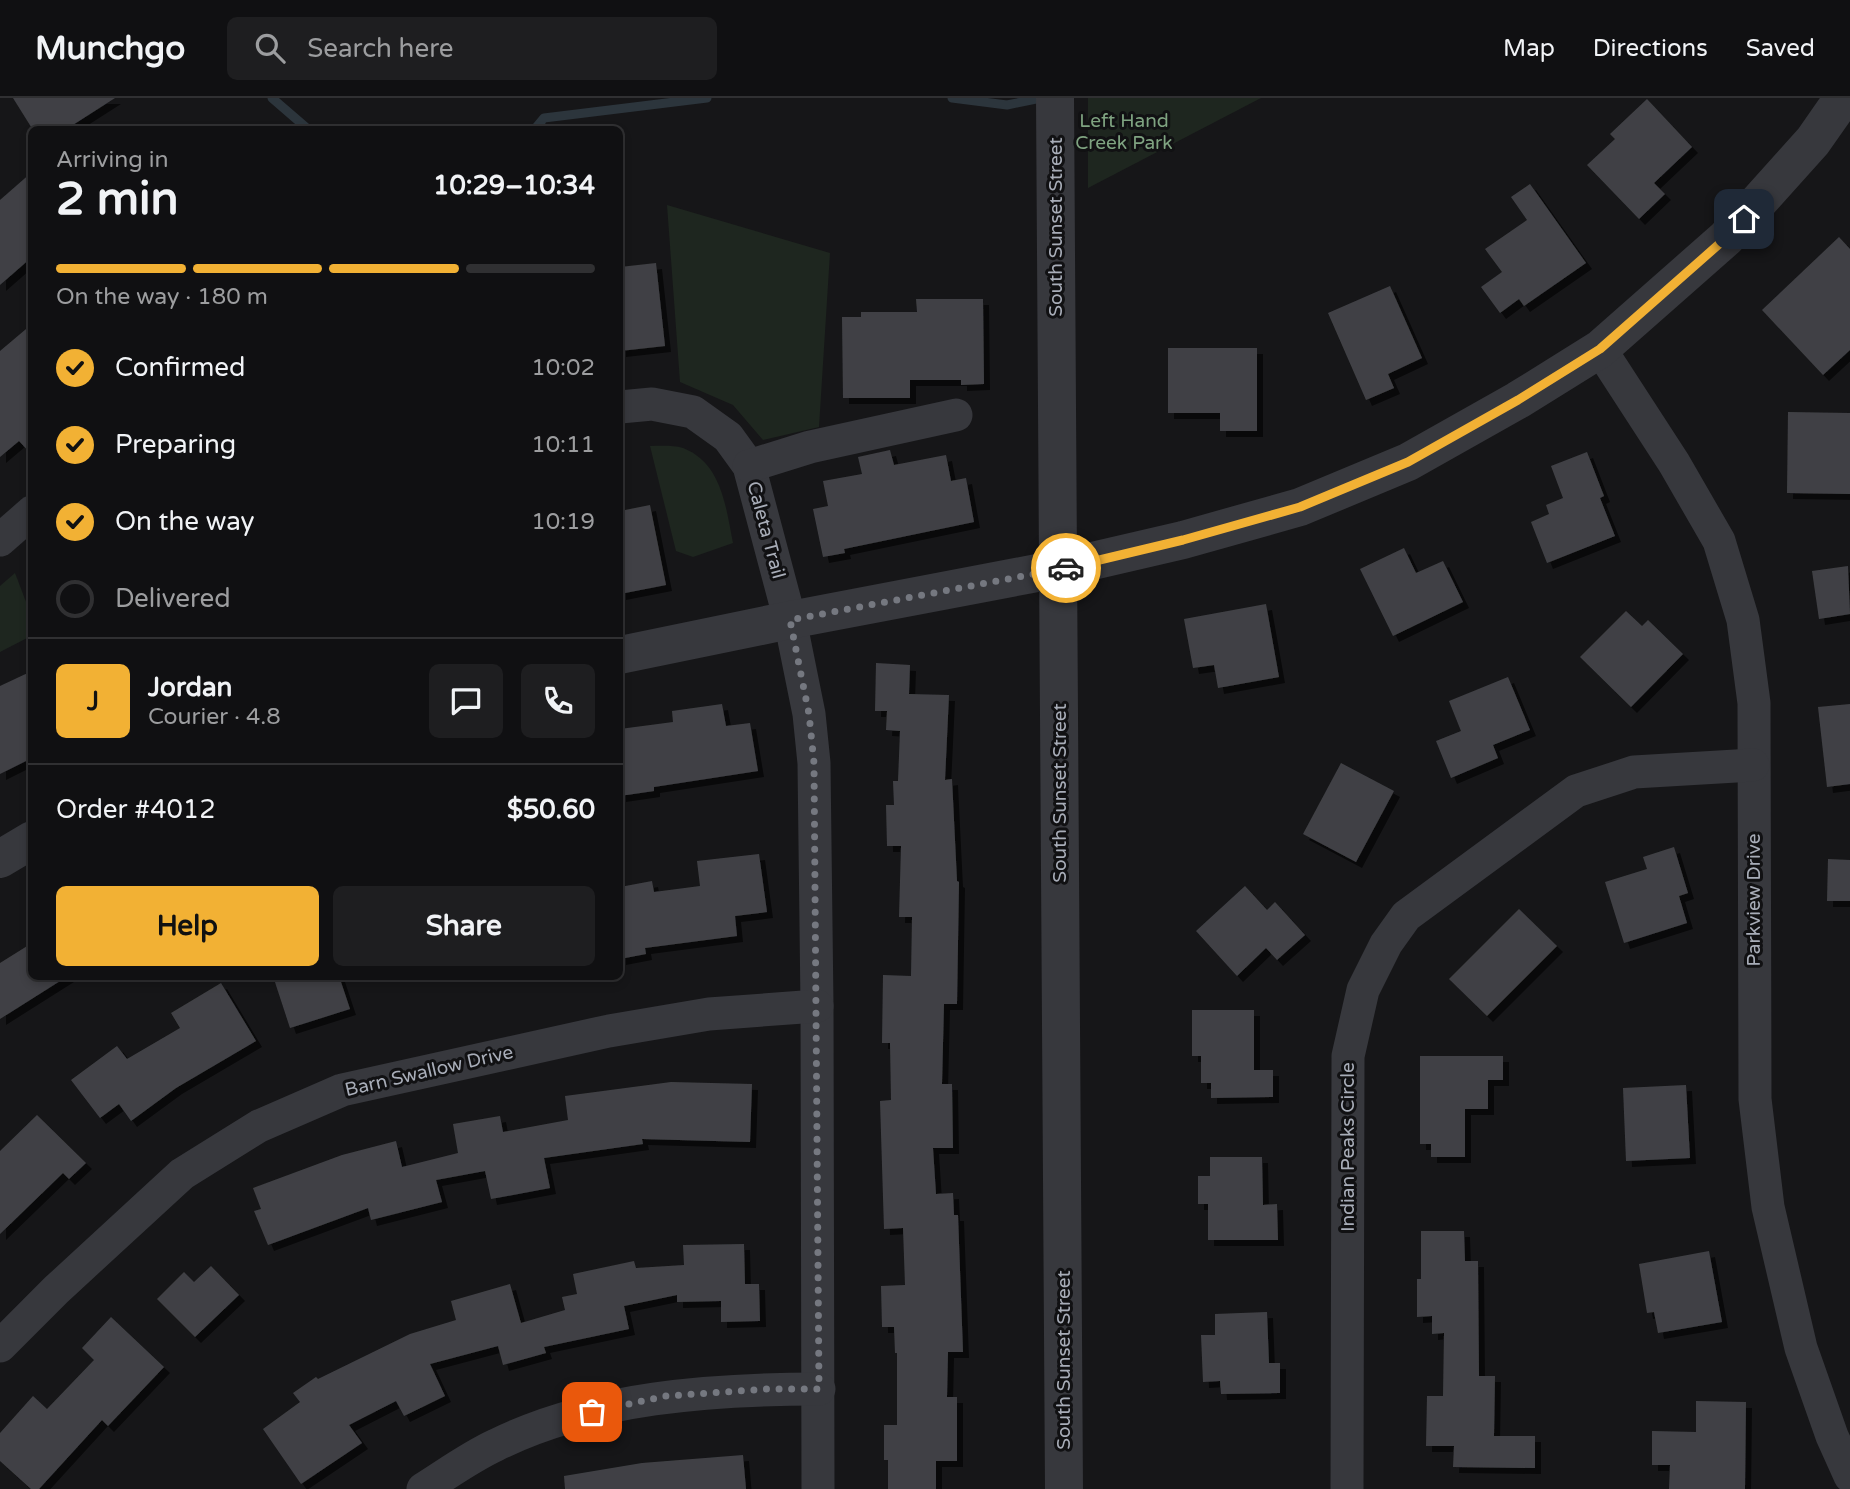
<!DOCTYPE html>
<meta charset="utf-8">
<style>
:root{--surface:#101012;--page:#1e1e20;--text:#f1f3f6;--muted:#9c9d9f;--line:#303032;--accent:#f2b134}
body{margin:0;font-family:"Varela Round",sans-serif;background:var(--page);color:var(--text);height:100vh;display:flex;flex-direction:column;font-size:26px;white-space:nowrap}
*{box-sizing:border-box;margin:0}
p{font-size:23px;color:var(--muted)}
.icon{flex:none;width:38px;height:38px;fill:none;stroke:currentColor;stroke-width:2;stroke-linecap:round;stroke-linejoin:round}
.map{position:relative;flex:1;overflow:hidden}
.details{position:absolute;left:28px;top:28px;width:595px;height:854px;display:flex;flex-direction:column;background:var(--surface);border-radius:10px;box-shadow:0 4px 10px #0003,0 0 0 2px var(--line)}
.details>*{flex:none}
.pin{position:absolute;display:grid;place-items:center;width:60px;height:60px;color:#fff;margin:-30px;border-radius:14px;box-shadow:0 4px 10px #0006}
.courier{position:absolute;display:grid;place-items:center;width:70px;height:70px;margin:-35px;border:5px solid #f2b134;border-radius:50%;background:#fff;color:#222;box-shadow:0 2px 9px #0007}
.overview em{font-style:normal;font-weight:800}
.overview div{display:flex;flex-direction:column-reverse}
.overview{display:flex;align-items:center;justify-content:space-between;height:119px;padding:0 28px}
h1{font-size:46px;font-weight:800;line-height:52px}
.bar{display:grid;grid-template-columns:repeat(4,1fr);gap:10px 7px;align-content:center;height:84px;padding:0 28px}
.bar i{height:9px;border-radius:5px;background:var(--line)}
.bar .on{background:var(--accent)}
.bar p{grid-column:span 4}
.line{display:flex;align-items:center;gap:18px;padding:0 28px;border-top:2px solid var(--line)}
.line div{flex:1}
.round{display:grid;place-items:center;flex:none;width:74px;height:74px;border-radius:10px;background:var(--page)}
ol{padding:0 28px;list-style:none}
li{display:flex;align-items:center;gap:21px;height:77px}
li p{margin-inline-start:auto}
li .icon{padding:7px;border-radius:50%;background:var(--accent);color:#111;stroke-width:4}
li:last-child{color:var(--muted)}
li i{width:38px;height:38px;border:4px solid var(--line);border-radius:50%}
.cta{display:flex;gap:14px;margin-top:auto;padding:14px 28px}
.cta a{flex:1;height:80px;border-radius:10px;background:var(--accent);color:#111;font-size:28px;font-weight:800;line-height:80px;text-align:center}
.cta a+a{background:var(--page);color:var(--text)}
header{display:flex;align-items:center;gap:42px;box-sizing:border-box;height:98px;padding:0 35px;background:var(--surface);border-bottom:2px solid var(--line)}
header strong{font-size:33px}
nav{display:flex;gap:38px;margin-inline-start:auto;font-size:24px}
.search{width:490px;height:63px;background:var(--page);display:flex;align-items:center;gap:18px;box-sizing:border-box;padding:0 24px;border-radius:10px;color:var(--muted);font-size:26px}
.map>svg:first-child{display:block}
</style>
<header>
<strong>Munchgo</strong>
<div class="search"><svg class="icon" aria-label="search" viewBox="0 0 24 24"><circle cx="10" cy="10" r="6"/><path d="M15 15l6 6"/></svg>Search here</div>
<nav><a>Map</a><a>Directions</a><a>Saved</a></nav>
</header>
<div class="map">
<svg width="1850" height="1391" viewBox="0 0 1850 1391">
<defs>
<filter id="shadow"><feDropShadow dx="6" dy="6" stdDeviation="0" flood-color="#0009"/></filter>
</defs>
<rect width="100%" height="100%" fill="#161618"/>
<g fill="#1e261f">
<path d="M1088,0H1261L1088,90Z"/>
<path d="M667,107L830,155L819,329L763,342L733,307L680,284Z"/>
<path d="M650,348C660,348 673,347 683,350C722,365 726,410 733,445L693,459L676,453Z"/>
<path d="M15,475L31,517V538L0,554V488Z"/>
</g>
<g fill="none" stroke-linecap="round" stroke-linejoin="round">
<g stroke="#2c353c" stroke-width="9">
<path d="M272,0L309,32"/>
<path d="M952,0L1007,7L1041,0"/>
<path d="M534,32L544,20L707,0"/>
</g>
</g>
<g fill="#404145" filter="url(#shadow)">
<path d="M13,0H115L65,32H33Z"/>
<path d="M1647,1L1692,49L1654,85L1665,96L1639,121L1587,67L1615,41L1610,36Z"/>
<path d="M32,74V159L0,187V102Z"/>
<path d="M1530,86L1586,165L1524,208L1519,201L1500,215L1481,189L1502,174L1485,151L1527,122L1511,99Z"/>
<path d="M1839,139L1850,151V252L1823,277L1762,212Z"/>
<path d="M656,165L665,248L620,253V169Z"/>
<path d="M1390,188L1422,260L1388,276L1394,290L1366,302L1328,215Z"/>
<path d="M916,201H983L984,286L961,287V282H910V300H843L842,219H861V214H917Z"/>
<path d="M32,226V357L19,343L0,359V253Z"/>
<path d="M1168,250H1257V333H1220V315H1168Z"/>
<path d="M1788,314L1850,315V396L1787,395Z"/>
<path d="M890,352L894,367L946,357L951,383L966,380L974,424L844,451L845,455L823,459L813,411L828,408L823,383L862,376L858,359Z"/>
<path d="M1587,354L1604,398L1600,400L1615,438L1547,465L1531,424L1549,416L1546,407L1563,400L1551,368Z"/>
<path d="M650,407L666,487L620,496V413Z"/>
<path d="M1404,450L1416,475L1443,463L1463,504L1393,538L1360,471Z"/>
<path d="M1848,468L1850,516L1819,521L1812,473Z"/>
<path d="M1266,506L1279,579L1218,590L1214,567L1193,570L1184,521Z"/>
<path d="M1626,513L1642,528L1648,522L1683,556L1631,609L1580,559Z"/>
<path d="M876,565L910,567L909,596L949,597L945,682L952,681L957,783L959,784L957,906H944L942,986H952L953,1050H933L936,1096L953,1095L954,1117H958L963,1254H948L947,1299H957V1363H936V1391H888V1362H884V1327H897V1255H895L894,1229H882L881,1188L905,1187L903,1130L884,1131L880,1003L891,1002L890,945H882L883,877L911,878L912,819H899L901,748H887L886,707H894L893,683H898L900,633L886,632L887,613H875Z"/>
<path d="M32,573V660L0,676V588Z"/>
<path d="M1508,579L1530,632L1493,647L1498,660L1451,680L1436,643L1461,633L1449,603Z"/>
<path d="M722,606L726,628L750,625L758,673L654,689V693L620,698V631L673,624L672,613Z"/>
<path d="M1850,606V686L1827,689L1818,609Z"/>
<path d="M1341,665L1394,693L1356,764L1303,736Z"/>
<path d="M1674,749L1688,795L1679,798L1687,825L1624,845L1605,784L1647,771L1643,759Z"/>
<path d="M759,756L767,814L735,818L737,838L645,850L646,856L620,861V789L652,783L654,794L700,788L697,763Z"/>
<path d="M1828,761L1850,762V803H1827Z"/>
<path d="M1245,788L1267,812L1275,804L1305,837L1277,862L1266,850L1237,878L1196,833Z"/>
<path d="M1519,811L1557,848L1487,918L1449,881Z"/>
<path d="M32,845V878H68L0,921V865Z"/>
<path d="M273,878H339L350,911L290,930Z"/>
<path d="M221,885L256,943L176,990L131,1023L119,1006L100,1020L71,982L117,948L127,961L180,930L171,915Z"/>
<path d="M1192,912H1254V972H1273V999L1211,1000V985H1201V958H1192Z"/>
<path d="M1420,958H1503V982H1488V1011H1465V1059H1431V1046H1420Z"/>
<path d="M671,984L752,986L750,1044L642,1041L643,1046L544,1060L550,1090L491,1101L485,1073L436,1082L442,1104L371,1122L368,1110L268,1147L254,1113L261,1111L253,1090L342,1057L396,1043L402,1069L458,1055L453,1026L500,1018L503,1034L568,1022L565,998Z"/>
<path d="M1686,987L1690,1060L1626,1063L1623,990Z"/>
<path d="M37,1017L86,1065L69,1081L63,1075L0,1136V1053Z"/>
<path d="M1210,1059H1262L1263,1107L1277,1106L1278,1142H1208V1106H1198V1078H1210Z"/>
<path d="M1421,1133H1464L1465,1163H1478L1479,1278H1495L1494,1338H1535V1370L1453,1369L1454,1348H1426L1427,1298H1443L1444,1235L1432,1236V1218L1417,1219V1181H1421Z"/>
<path d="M744,1146L745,1186H759L760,1223L721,1224V1203L677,1204V1197L624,1208L629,1231L544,1249L546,1255L503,1267L498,1248L430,1266L445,1298L404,1318L396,1303L349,1327L362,1345L301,1386L263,1331L300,1304L293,1295L316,1279L318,1281L410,1236L456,1222L451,1203L510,1186L521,1225L565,1212L562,1199L577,1196L573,1176L634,1163L636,1170L684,1167L683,1147Z"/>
<path d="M1709,1153L1722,1224L1658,1235L1654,1214L1647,1215L1639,1166Z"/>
<path d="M211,1168L239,1197L195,1239L157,1201L184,1174L194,1184Z"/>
<path d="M1267,1214L1269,1265H1280V1295L1221,1296L1220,1283L1203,1284L1201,1237H1215V1216Z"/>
<path d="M111,1219L164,1269L108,1328L102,1322L39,1391H31L0,1363V1335L33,1298L47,1311L94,1262L82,1250Z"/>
<path d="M1696,1303L1746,1304L1745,1391H1669L1670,1367H1652V1333L1696,1334Z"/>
<path d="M743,1357L746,1391H565L564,1378L642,1365Z"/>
</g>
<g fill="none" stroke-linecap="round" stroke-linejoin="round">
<g stroke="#37383d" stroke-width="33">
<path d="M1600,251L1674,365L1719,443L1743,522L1754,605L1755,1001L1768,1109L1801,1250L1832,1338L1850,1378"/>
<path d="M620,309L652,306L693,314L728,339L749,368L790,522L809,616L814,665L817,908L818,1391"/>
<path d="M749,368L810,349L956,317"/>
<path d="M0,442L32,414"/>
<path d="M0,1248L56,1192L182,1076L259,1028L342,992L609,933L709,916L817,908"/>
<path d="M423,1391C447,1376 470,1359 496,1347C593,1299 713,1291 819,1291"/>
<path d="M1347,1391L1348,958L1363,892L1386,846L1406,818L1576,693L1634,674L1753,667"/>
</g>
<g stroke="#37383d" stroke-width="38">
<path d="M1055,0L1064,1391"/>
<path d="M620,557L790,522L1058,471L1183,442L1300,409L1408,364L1518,302L1600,251L1726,140L1813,43L1843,0"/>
<path d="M0,761L32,742"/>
</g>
</g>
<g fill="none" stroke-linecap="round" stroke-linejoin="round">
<path stroke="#757880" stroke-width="7" stroke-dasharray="0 12.6" d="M592,1314L666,1298L768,1291H819L814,665L809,616L790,522L1066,470"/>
<path stroke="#f2b134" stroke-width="9" d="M1066,470L1183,442L1300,409L1408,364L1518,302L1600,251L1726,140L1744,121"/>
</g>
<g text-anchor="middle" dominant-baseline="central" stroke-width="6" stroke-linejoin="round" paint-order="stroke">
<g font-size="19" fill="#7fa381" stroke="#111113">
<text x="1124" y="23">Left Hand<tspan x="1124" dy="22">Creek Park</tspan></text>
</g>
<g font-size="19" fill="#a8adb8" stroke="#111113">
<text transform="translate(1056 129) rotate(-90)">South Sunset Street</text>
<text transform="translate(766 432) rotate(75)">Caleta Trail</text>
<text transform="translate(1060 695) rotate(-90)">South Sunset Street</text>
<text transform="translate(1754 802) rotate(-90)">Parkview Drive</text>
<text transform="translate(429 973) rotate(-13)">Barn Swallow Drive</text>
<text transform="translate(1348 1049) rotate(-90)">Indian Peaks Circle</text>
<text transform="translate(1064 1262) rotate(-90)">South Sunset Street</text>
</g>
</g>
</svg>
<div class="pin" style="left:592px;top:1314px;background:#ea580c"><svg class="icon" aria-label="bag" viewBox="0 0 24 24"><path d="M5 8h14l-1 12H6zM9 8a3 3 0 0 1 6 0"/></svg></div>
<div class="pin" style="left:1744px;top:121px;background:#1f2937"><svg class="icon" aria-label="home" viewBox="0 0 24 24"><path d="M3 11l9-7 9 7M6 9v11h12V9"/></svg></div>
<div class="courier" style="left:1066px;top:470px"><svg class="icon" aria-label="car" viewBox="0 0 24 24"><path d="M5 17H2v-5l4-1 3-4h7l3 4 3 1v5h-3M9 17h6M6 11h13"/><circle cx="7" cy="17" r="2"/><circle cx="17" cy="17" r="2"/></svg></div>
<section class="details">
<div class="overview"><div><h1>2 min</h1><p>Arriving in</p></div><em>10:29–10:34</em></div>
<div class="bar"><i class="on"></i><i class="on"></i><i class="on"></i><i></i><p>On the way · 180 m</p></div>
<ol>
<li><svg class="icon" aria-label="check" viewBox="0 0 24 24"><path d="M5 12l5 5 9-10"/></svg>Confirmed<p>10:02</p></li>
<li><svg class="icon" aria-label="check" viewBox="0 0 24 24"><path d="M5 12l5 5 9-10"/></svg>Preparing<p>10:11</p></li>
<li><svg class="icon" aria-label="check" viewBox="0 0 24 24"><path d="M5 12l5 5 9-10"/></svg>On the way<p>10:19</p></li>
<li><i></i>Delivered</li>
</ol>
<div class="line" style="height:126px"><b class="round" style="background:var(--accent);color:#111">J</b><div><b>Jordan</b><p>Courier · 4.8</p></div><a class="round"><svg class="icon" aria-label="chat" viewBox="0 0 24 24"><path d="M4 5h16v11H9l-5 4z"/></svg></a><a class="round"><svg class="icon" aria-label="phone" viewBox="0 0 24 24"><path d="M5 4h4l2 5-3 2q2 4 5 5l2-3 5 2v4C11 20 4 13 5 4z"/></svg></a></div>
<div class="line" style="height:91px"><div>Order #4012</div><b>$50.60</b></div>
<div class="cta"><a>Help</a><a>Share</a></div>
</section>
</div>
